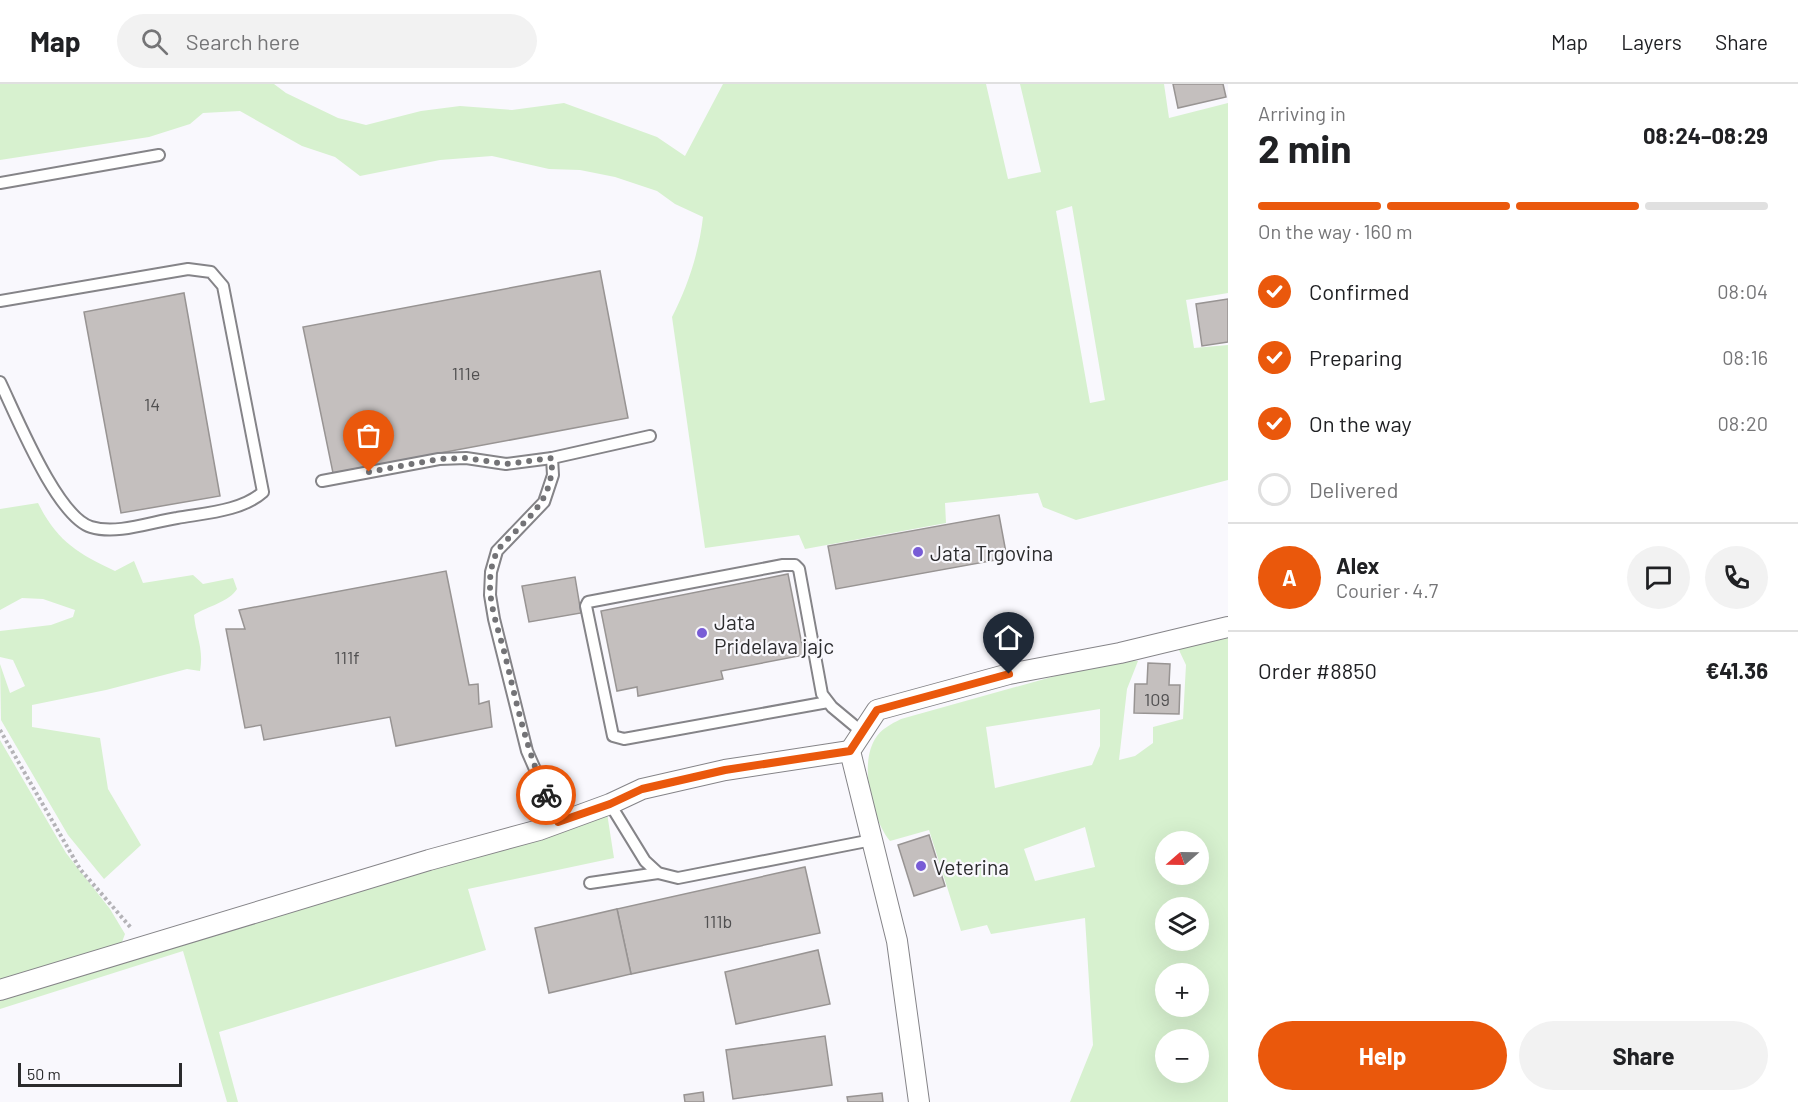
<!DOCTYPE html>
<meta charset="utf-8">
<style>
:root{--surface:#fff;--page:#f2f2f2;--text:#202124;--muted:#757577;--line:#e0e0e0;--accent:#ea580c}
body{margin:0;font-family:Barlow,sans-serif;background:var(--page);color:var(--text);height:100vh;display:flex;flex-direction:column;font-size:22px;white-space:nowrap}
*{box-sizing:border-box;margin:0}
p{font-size:20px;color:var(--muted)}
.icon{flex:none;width:33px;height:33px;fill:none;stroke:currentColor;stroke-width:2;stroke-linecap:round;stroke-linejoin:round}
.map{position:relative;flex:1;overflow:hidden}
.panel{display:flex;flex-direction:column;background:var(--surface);width:570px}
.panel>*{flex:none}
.needle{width:39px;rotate:250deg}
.fabs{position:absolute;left:1155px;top:747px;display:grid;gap:12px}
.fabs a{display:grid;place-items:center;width:54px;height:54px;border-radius:50%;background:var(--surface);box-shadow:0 6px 24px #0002;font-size:30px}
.scale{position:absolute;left:18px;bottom:15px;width:164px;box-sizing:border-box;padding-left:6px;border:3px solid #2b2b2d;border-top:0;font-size:16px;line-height:21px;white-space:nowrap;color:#2b2b2d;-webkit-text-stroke:4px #f9f8fd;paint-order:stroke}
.pin{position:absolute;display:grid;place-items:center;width:51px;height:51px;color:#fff;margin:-62px -26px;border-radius:50% 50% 50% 0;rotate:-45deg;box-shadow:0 0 6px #0007}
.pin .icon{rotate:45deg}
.courier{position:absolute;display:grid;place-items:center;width:60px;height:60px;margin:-30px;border:4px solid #ea580c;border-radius:50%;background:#fff;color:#222;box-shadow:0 2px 8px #0007}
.overview em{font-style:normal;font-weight:700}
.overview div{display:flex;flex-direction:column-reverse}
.overview{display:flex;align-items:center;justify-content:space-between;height:102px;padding:0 30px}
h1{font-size:39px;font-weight:700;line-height:45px}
.bar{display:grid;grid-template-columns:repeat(4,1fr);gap:9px 6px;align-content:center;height:72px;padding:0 30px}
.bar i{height:8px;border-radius:4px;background:var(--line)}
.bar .current{background:var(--accent)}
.bar p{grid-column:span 4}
.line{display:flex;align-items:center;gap:15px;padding:0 30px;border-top:2px solid var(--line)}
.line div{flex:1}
.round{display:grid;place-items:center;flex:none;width:63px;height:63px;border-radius:32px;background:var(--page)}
ol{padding:0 30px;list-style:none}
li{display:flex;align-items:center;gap:18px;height:66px}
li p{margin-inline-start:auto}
li .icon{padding:6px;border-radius:50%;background:var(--accent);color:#fff;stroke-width:4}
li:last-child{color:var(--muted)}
li i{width:33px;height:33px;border:3px solid var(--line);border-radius:50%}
.action{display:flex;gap:12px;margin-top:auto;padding:12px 30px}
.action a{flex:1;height:69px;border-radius:36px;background:var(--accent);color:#fff;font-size:24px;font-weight:700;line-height:69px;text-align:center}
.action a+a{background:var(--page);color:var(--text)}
header{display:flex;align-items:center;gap:36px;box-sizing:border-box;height:84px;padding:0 30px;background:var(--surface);border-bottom:2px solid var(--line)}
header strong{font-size:28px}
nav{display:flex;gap:33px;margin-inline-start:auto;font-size:21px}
.search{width:420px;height:54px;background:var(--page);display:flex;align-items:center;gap:15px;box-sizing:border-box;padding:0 21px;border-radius:33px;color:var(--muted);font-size:22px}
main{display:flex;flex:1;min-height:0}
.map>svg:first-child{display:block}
</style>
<header>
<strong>Map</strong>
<div class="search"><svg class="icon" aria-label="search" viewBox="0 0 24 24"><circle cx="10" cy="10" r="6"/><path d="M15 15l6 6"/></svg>Search here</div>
<nav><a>Map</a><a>Layers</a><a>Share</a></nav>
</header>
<main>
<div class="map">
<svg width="1228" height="1018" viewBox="0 0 1228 1018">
<rect width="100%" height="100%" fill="#f9f8fd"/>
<g fill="#d7f1cf" fill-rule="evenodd">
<path d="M0,0H274L286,9L338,34L366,41L421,27L460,22L512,26L564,19L657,53L685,72L723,0H986L1008,95L1041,88L1020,0H1164L1169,34L1228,19V209L1186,216L1194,264L1228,261V396L1076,436L1043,423L1038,409L945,419L946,439L805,465L799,451L705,464L672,233C688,202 699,168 703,133L675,120L657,107L615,93L580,86L549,85L492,72L440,76L360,92L335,73L302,62L240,27L203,29L190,40L149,53L0,76ZM1072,122L1105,316L1090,319L1056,127Z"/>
<path d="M38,419C57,457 77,469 115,487L134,477L143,499L193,491L203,500L233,494L237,505C229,518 208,522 194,531C196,553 204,564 200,587L187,585L106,606L32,621V643L100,654L108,705L141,761L104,795L68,751L1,636L0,580L10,609L25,602L13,576L0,573V547L51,541L73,533L75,526L43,515L22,514L0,526V425Z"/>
<path d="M1228,550V1018H1070L1093,961L1085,834L991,850L987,841L961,847L929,746L890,757C872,735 859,681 875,655C881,645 891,640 901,635L1116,575L1138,577L1127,605L1119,676L1135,672L1153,659V643L1183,635L1186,581L1178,564ZM1100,625V662L1092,681L995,704L986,643ZM1085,743L1095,783L1035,797L1024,765ZM1166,758H1198V790H1166ZM1166,824H1198V856H1166ZM1166,890H1198V922H1166ZM1166,956H1198V988H1166Z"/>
<path d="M0,656L66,769L110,825L125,850L122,858L105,868L0,898Z"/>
<path d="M607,729L614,774L468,805L486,866L219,948L238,1018H227L183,867L0,925V914Z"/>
</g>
<g fill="#c4bfbe" stroke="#989493" stroke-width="1.5">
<path d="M1173,0H1223L1226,13L1178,24Z"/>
<path d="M600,187L628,334L333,389L303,243Z"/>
<path d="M184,209L220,412L121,429L84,228Z"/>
<path d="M1228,215V258L1202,262L1196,220Z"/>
<path d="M999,431L1007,474L836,505L828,462Z"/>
<path d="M446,487L469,601L478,600L479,620L489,617L492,643L396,662L390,633L264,656L261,641L245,644L226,545H245L239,526Z"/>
<path d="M788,490L804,571L721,587L723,595L638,612L637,603L617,607L601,527Z"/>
<path d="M575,493L581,529L529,538L522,502Z"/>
<path d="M1148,579L1170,580L1169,601H1180L1179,630L1134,629L1135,600H1147Z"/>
<path d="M929,751L945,802L914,812L898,761Z"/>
<path d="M805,783L820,849L631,890L617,825Z"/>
<path d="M617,825L631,890L549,909L535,844Z"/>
<path d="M818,866L830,920L736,940L725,888Z"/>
<path d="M825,952L832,1001L733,1015L726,966Z"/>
<path d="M703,1008L704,1018H685L684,1011Z"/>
<path d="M882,1009L883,1018H848L847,1013Z"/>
</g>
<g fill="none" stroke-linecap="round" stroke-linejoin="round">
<g stroke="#858488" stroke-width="14">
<g id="service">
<path d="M0,99L159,71"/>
<path d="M0,217L188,185L211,188L223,202L263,408C242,427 205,429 177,434C151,438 117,451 91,443C57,433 16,331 0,298"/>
<path d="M552,374L553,391L544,418L497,467L491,488L490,511L494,535L527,667L558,738"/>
<path d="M322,397L439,375L466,374L506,380L552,374L650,352"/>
<path d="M828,618L624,655L613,652L586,522L588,518L783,481H795L799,485L822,610L832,623L862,648"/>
<path d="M610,720L645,777L658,789L678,794L872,756"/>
<path d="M590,799L658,789"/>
</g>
</g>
<g stroke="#858488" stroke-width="22">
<g id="minor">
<path d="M0,906L429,776L539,746L610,720L642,705L725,686L850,667"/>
<path d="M919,1018L897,857L850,667L877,626L1009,590L1120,569L1228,543"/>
</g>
</g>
<path stroke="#b4b3b7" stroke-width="4" stroke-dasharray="3 3" stroke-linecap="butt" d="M0,646L80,785L132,845"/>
<use href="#service" stroke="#fff" stroke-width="10"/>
<use href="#minor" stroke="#fff" stroke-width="20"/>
</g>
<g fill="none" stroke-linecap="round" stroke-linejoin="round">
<path stroke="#737376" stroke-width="6" stroke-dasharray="0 10.8" d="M369,388L439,375L466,374L506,380L552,374C553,411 537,426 512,451C507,456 500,462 497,468C480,503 498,541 506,575C517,622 527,666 546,711"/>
<path stroke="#ea580c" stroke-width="8" d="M546,711L558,738L610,720L642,705L725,686L850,667L877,626L1009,590"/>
</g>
<g fill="#785cd6" stroke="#f9f8fd" stroke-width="2">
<circle cx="918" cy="468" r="6"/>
<circle cx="702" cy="549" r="6"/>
<circle cx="921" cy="782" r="6"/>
</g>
<g text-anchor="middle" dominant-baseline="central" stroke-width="4.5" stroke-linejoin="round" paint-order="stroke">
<g font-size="18" fill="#515051">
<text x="466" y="289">111e</text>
<text x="152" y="320">14</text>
<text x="347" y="573">111f</text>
<text x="1157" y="615">109</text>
<text x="718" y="837">111b</text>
</g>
<g font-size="21" fill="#2b2b2d" stroke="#f9f8fd" text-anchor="start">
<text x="930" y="468">Jata Trgovina</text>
<text x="714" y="537">Jata<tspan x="714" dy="24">Pridelava jajc</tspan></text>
<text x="933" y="782">Veterina</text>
</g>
</g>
</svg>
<div class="fabs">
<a><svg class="needle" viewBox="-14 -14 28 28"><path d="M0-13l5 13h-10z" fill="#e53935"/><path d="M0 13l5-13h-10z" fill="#757577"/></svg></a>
<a><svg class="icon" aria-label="layers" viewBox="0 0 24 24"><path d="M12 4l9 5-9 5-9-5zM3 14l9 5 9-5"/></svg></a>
<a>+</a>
<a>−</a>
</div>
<div class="scale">50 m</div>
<div class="pin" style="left:369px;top:388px;background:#ea580c"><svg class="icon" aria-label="bag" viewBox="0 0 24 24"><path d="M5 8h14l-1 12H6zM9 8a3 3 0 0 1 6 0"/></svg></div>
<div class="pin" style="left:1009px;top:590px;background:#1f2937"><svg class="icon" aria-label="home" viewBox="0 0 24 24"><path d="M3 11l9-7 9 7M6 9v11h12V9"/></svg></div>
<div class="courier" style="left:546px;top:711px"><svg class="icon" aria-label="bike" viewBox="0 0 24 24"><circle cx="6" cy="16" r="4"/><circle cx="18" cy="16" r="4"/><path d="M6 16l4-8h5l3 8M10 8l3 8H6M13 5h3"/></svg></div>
</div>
<section class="panel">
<div class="overview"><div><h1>2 min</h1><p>Arriving in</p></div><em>08:24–08:29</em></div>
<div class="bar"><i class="current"></i><i class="current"></i><i class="current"></i><i></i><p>On the way · 160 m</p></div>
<ol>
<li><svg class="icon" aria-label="check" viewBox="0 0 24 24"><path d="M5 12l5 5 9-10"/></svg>Confirmed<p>08:04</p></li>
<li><svg class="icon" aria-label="check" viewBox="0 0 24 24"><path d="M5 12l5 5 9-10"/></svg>Preparing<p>08:16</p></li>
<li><svg class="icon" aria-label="check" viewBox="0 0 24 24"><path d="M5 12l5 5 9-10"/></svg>On the way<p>08:20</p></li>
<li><i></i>Delivered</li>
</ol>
<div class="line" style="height:108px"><b class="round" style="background:var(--accent);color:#fff">A</b><div><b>Alex</b><p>Courier · 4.7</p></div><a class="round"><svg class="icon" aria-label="chat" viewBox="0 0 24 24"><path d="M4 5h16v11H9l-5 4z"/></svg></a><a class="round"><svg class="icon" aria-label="phone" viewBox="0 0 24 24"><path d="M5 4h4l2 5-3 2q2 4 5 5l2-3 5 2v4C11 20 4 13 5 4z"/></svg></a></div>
<div class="line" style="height:78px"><div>Order #8850</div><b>€41.36</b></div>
<div class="action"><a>Help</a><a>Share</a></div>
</section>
</main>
